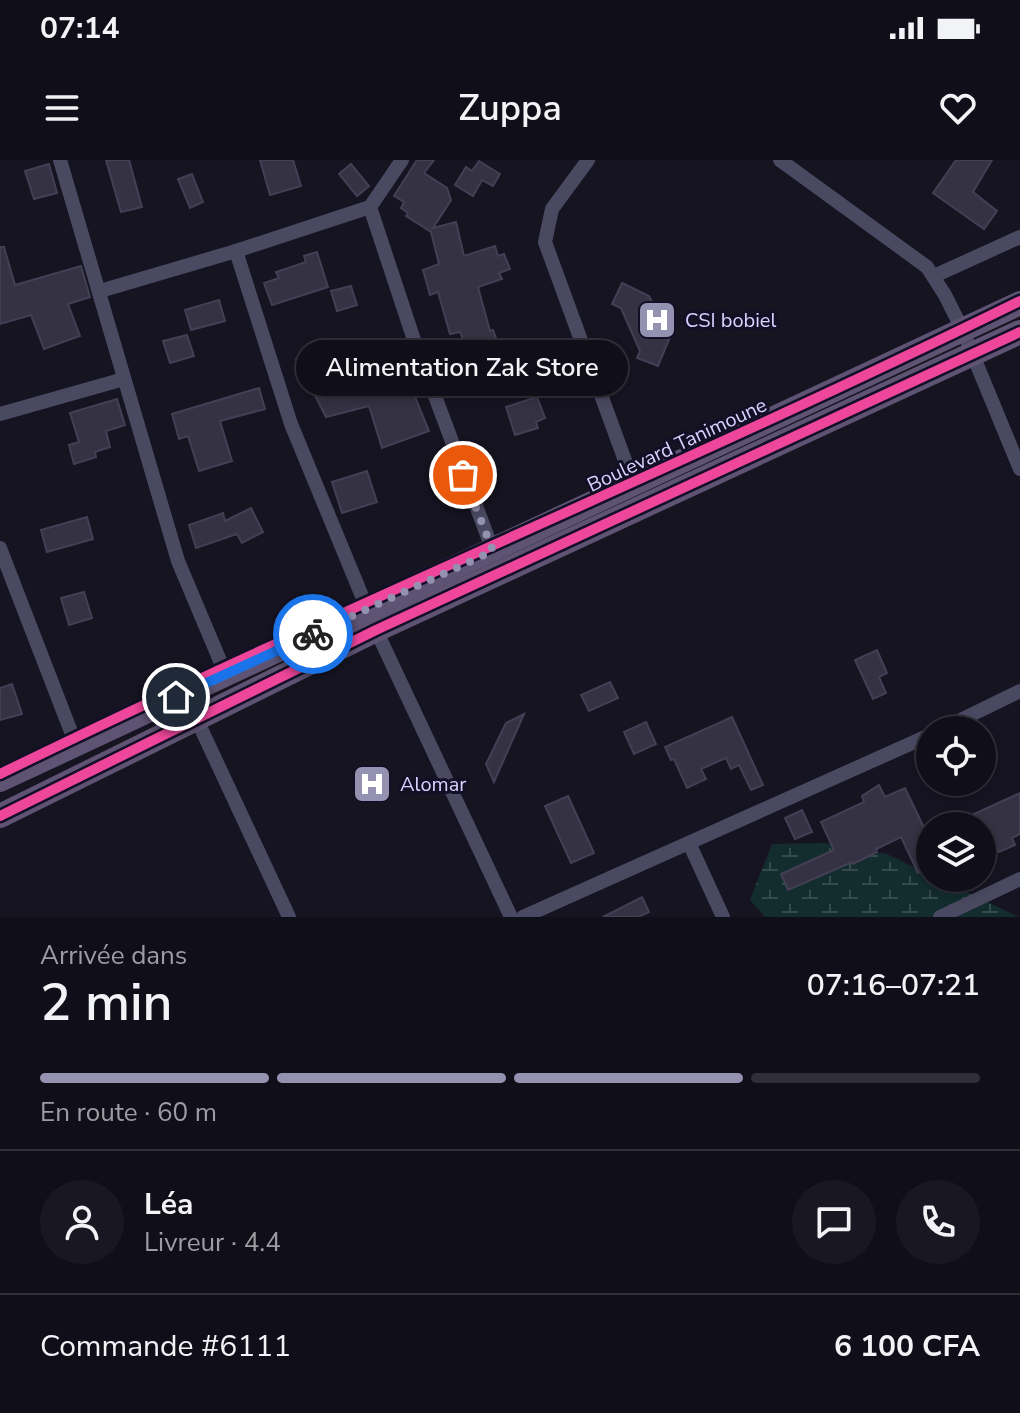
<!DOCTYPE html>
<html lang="fr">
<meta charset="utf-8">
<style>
:root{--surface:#100f19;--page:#191822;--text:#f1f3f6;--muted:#9c9ca2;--line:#302f38;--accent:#9591b1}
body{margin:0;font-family:"Nunito Sans",sans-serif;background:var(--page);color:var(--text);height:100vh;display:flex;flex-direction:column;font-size:30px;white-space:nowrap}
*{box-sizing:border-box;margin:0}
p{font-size:26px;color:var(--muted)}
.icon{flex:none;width:44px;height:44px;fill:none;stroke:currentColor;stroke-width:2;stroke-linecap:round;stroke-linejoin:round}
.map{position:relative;height:757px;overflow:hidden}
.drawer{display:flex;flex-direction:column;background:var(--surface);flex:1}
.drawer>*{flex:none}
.buttons{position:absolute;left:916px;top:556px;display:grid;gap:16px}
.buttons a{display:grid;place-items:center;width:80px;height:80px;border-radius:50%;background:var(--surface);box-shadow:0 4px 12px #0003,0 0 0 2px var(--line);font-size:40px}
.pin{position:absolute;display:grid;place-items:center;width:68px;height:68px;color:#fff;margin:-34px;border:4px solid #fff;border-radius:50%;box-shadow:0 2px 8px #0007}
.courier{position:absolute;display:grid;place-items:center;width:80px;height:80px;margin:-40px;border:6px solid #1a73e8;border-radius:50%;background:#fff;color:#222;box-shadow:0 2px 10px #0007}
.bubble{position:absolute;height:56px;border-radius:28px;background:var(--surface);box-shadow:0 4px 12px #0003,0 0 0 2px var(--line);font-size:26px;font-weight:600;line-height:56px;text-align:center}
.head em{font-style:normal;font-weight:600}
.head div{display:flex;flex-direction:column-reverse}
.head{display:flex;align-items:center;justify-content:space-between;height:136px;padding:0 40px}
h1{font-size:52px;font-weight:600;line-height:60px}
.bar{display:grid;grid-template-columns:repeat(4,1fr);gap:12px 8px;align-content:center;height:96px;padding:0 40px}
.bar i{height:10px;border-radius:6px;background:var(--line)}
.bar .selected{background:var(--accent)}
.bar p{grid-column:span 4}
.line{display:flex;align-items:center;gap:20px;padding:0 40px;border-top:2px solid var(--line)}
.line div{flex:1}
.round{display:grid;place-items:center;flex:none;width:84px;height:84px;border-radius:42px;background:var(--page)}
.status{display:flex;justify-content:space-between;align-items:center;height:56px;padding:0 40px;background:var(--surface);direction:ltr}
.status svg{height:22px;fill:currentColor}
header{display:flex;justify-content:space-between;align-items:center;height:104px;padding:0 40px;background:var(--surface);font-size:36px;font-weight:600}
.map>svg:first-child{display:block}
</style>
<div class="status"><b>07:14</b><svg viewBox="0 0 49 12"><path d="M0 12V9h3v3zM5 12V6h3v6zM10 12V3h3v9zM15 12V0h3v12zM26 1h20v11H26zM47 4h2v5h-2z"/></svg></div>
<header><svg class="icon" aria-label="menu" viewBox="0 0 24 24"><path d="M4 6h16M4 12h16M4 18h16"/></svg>Zuppa<svg class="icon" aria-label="heart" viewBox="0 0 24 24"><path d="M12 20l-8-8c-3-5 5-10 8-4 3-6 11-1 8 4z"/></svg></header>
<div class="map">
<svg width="1020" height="757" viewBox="0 0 1020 757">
<defs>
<pattern id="wetland-marsh" width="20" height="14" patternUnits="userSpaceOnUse" patternTransform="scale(2)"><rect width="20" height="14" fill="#132c2d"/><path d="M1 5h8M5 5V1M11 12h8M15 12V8" fill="none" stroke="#354a4c"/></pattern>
</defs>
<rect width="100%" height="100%" fill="#161421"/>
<path fill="url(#wetland-marsh)" d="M824,683L887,694L930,715V718H936L1019,757H765L750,740L772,684Z"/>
<g fill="#343243" stroke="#433f54" stroke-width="2">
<path d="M106,0H129L142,47L121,52Z"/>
<path d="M260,0H293L301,26L270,35Z"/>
<path d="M417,0H434L424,13L447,28L451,40L433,68L456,62L464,96L495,86L498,96L504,94L510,109L499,113L502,119L478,127L490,171L493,170L502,194L474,205L460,172L450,174L438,132L430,135L423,110L439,104L431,72L406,56L408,53L401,48L404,42L394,36Z"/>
<path d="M956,0H992L973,32L997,51L984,69L933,33Z"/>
<path d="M479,1L500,14L493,26L482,20L473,36L455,25L466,7L472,11Z"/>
<path d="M49,4L57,33L34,39L25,11Z"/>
<path d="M351,4L369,26L357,36L339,14Z"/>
<path d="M192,14L203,42L190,48L178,19Z"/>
<path d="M0,87H4L15,125L81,106L90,137L68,144L80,176L44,189L31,155L0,164Z"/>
<path d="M317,92L328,127L272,145L264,123L279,118L276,112L306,102L304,96Z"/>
<path d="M622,123L649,136L670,177L658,206L637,198L640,191L621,148L612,144Z"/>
<path d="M351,126L357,145L337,151L331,131Z"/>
<path d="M219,140L225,161L191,170L185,150Z"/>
<path d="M187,175L194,196L170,203L163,181Z"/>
<path d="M340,187L343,202L382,191L395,232L411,227L429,271L382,288L369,246L326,257L296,199Z"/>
<path d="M460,199L465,216L442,223L437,205Z"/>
<path d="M259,228L265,249L220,261L232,301L199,311L188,276L179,279L172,254Z"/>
<path d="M537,237L545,258L536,262L538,268L515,275L506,247Z"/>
<path d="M117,239L125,265L106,271L110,287L95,292L96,297L74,304L69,285L79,282L70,253Z"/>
<path d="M367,311L377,342L342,353L332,322Z"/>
<path d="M251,348L263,372L242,383L237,374L196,388L189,365L223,353L225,361Z"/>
<path d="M87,357L93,379L47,392L41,370Z"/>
<path d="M84,432L92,458L69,465L61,438Z"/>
<path d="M877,490L887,513L879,517L886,533L873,539L855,500Z"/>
<path d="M610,522L618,538L589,551L581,535Z"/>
<path d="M12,524L22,554L0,560V528Z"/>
<path d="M524,554L494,622L486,604L506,563Z"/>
<path d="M732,557L763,625L751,630L739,605L731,609L726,598L701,609L706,619L687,628L674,599L671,600L665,587Z"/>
<path d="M646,562L656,584L634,594L624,572Z"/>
<path d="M879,625L885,637L905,628L930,680V689L924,692L930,708L918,713L901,677L876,689L877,692L853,704L852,702L788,730L781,714L834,690L821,662L864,642L862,636Z"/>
<path d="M1020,633V674L1012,678L1015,685L999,692L987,666H948Z"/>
<path d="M568,636L594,693L571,703L545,646Z"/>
<path d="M802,650L812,672L795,679L785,658Z"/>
<path d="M642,737L649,752L638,757H603Z"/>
</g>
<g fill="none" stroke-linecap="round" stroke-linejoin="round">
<g stroke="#4a4962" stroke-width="14">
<path d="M60,0L178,401L226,515"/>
<path d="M402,0L370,47L414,180L493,391"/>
<path d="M588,0L552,49L545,82L634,325"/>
<path d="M780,0L927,107L945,135L963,171L1020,309"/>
<path d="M236,91L291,264L376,470L511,757"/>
<path d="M934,116L1020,77"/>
<path d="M100,131L236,91L370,47"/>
<path d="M0,254L124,219"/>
<path d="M0,388L75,582"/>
<path d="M197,560L289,757"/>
<path d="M940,570L1020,531"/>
<path d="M689,683L723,757"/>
<path d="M523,757L930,575"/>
<path d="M940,757L1020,719"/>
</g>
<g stroke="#5e5373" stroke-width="24">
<path d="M0,620L1020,143"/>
<path d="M0,656L376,470L1020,172"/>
</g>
<g stroke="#130f26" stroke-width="15">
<g id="cycleway">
<path d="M0,614C337,449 684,306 1020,141"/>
<path d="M0,656L376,470L1020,172"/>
</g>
</g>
<use href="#cycleway" stroke="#ed469a" stroke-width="10"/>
</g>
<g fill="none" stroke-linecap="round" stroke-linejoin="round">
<path stroke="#9591b1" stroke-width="8" stroke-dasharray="0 14.4" d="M313,474L493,391L463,315"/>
<path stroke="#1a73e8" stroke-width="10" d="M176,537L313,474"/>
</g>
<defs>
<g id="hospital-square" transform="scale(2)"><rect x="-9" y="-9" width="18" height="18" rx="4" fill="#9591b1" stroke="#130f26"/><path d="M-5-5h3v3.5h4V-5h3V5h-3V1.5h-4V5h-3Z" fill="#fff"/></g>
</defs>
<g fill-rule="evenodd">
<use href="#hospital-square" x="657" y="160"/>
<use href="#hospital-square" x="372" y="624"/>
</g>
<g text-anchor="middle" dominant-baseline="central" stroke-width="6" stroke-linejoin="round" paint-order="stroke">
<g font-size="20" fill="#d9d4ff" stroke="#130f26" text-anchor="start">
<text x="685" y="160">CSI bobiel</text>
<text x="400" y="624">Alomar</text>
</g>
<g font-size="20" fill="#d9d4ff" stroke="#130f26">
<text transform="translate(677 285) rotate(-25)">Boulevard Tanimoune</text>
</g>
</g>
</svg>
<div class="buttons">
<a><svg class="icon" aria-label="locate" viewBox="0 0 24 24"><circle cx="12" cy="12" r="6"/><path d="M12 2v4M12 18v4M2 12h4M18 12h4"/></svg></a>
<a><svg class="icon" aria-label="layers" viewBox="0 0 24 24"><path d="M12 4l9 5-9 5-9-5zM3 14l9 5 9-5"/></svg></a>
</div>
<div class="pin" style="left:463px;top:315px;background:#ea580c"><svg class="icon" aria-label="bag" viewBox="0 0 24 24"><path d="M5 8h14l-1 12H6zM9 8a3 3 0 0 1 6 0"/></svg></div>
<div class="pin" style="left:176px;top:537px;background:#1f2937"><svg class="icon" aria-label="home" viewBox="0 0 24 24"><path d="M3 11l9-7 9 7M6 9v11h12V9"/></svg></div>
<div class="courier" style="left:313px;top:474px"><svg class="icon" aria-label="bike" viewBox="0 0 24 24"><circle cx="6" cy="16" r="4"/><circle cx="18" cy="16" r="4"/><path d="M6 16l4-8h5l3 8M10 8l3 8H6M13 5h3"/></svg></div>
<div class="bubble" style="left:296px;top:180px;width:332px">Alimentation Zak Store</div>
</div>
<section class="drawer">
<div class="head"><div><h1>2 min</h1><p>Arrivée dans</p></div><em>07:16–07:21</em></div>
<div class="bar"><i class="selected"></i><i class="selected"></i><i class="selected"></i><i></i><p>En route · 60 m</p></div>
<div class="line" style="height:144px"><a class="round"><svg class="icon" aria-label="person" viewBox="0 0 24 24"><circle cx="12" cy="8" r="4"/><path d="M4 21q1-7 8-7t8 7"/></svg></a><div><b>Léa</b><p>Livreur · 4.4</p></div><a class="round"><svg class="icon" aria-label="chat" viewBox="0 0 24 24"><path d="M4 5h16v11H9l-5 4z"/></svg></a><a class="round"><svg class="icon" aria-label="phone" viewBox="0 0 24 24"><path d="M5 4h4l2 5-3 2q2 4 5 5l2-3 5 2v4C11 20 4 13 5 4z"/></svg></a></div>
<div class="line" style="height:104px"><div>Commande #6111</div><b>6 100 CFA</b></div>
</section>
